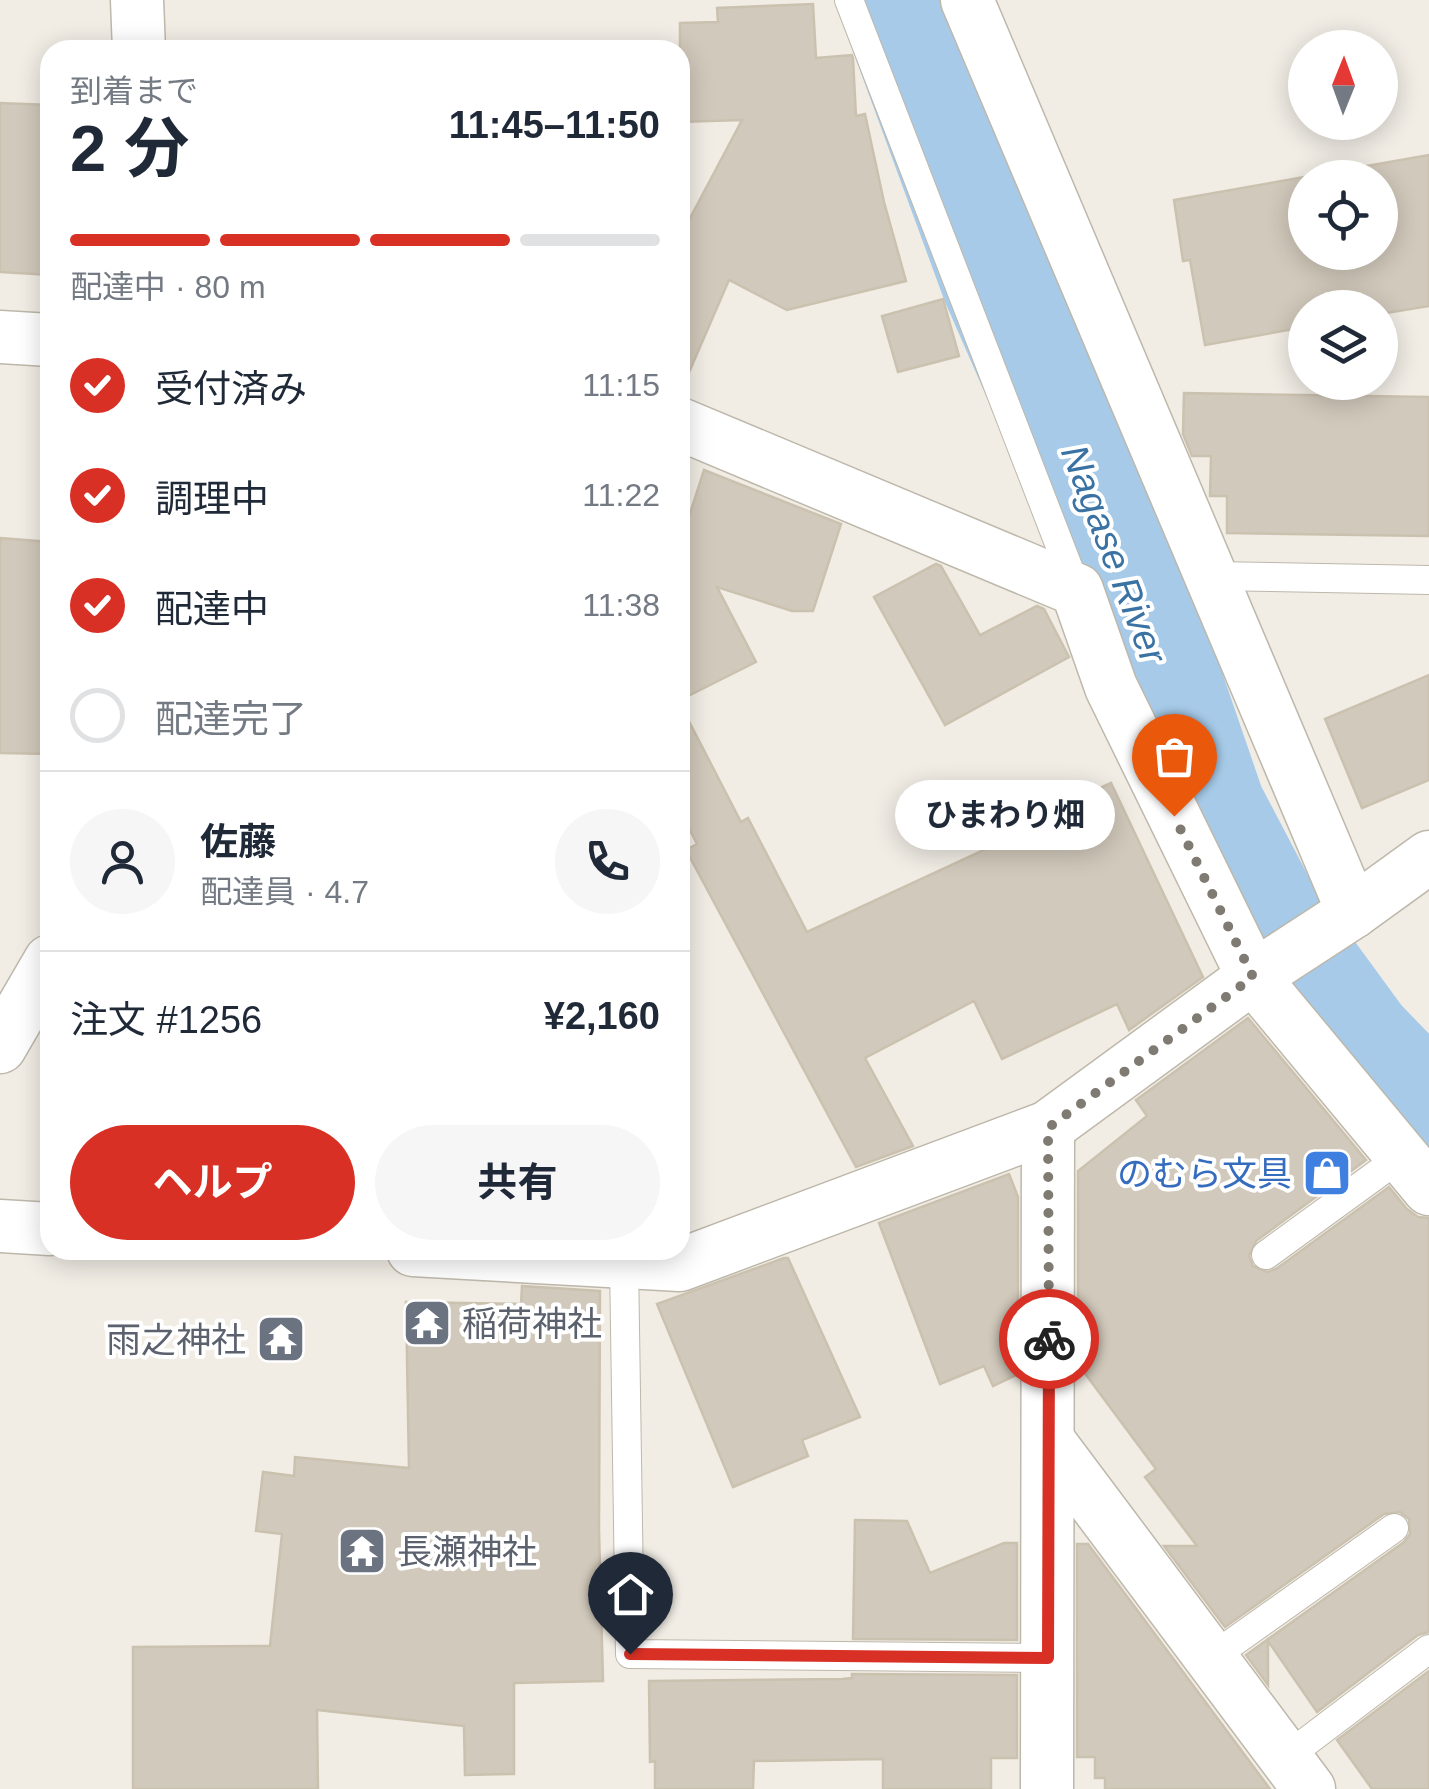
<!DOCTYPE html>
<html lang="ja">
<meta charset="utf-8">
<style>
:root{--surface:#fff;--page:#f6f6f7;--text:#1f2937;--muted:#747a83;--line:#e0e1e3;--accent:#d93025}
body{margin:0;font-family:Helvetica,"Noto Sans JP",sans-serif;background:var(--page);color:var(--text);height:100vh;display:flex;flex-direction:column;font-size:38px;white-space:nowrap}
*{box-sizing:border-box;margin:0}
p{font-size:32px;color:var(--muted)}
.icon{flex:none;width:55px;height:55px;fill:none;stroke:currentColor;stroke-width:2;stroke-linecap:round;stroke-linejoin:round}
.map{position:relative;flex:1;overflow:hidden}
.side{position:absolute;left:40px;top:40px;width:650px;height:1220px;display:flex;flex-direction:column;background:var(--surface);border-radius:30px;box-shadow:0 5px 25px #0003}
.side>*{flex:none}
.needle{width:65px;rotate:1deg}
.controls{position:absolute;left:1288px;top:30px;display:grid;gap:20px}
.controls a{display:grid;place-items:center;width:110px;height:110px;border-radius:50%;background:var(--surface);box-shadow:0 5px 25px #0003;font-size:50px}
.pin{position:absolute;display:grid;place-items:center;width:85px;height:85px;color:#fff;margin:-102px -42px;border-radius:50% 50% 50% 0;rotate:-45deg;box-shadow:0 0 10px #0007}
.pin .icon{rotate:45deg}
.courier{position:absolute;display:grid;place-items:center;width:100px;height:100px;margin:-50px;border:8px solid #d93025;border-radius:50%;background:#fff;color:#222;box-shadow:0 2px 12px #0007}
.bubble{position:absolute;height:70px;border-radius:35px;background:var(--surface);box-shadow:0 5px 25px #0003;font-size:32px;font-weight:700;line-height:70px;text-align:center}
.summary em{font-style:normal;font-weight:700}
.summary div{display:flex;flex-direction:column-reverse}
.summary{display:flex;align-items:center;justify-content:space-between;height:170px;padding:0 30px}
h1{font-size:65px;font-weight:700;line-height:75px}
.bar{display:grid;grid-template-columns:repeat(4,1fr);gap:15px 10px;align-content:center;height:120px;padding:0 30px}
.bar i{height:12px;border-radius:8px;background:var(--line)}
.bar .on{background:var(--accent)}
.bar p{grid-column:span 4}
.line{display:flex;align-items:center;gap:25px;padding:0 30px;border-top:2px solid var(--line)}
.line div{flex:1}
.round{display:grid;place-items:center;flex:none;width:105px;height:105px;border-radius:52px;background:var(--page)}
ol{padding:0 30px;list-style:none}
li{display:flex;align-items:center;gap:30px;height:110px}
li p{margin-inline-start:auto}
li .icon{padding:10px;border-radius:50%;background:var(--accent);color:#fff;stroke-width:4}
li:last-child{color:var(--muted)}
li i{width:55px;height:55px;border:5px solid var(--line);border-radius:50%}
.action{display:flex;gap:20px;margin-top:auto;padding:20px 30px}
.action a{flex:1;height:115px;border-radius:60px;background:var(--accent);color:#fff;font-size:40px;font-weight:700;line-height:115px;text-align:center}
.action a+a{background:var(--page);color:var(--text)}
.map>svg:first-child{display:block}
</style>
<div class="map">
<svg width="1429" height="1789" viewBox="0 0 1429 1789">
<rect width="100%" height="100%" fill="#f1ede5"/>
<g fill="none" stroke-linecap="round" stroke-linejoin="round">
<path stroke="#a6cae8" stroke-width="118" d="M897,0L999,278L1117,548L1207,810L1261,913L1356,1043L1429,1119"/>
</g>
<g fill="#d1c9bb" stroke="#cbc1af" stroke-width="2.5" fill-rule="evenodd">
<path d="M813,4L816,58L852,55L853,59L856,116L865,114L884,202L906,281L787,310L729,280L680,393V237L742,120L680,122V23L718,22L717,8Z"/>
<path d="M0,103L50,105V275L0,272Z"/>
<path d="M1429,155V306L1380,314V308H1305V327L1205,345L1190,260L1183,261L1174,200ZM1305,178H1380V252H1305Z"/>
<path d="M943,299L959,356L898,372L882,316Z"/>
<path d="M1184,393L1429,397V536L1227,533V496H1210L1211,456H1192L1183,434Z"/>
<path d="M704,470L841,524L813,611H792L717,587L756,662L680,700V514L686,526Z"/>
<path d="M0,538L50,542V754L0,753Z"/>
<path d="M936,564L941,566L980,635L1037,606L1044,609L1069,657L945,725L874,597Z"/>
<path d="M1429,675V780L1362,808L1325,719Z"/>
<path d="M680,704L741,822L748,818L807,932L999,843L996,836L1111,783L1203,977L1129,1030L1117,1004L1002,1059L974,1001L865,1058L913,1146L856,1167L686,850L697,844L680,811Z"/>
<path d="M1248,1018L1366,1160L1256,1241L1249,1256L1253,1266L1267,1272L1276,1269L1389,1187L1407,1209L1418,1217L1429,1218V1632L1418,1635L1317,1712L1268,1641V1685L1246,1655L1404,1542L1410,1534L1409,1519L1400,1512L1384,1514L1225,1627L1164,1546H1197L1145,1477L1156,1469L1078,1364V1171L1147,1116L1136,1100Z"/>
<path d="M1009,1174L1018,1197V1374L993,1386L984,1366L940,1384L879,1223Z"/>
<path d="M784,1258H788L860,1417L802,1440L808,1456L733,1487L657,1304Z"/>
<path d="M522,1286L600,1291L599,1530L603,1681L514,1683V1774L465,1775L464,1726L317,1710L318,1789H133V1647L270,1646L282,1534L256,1531L263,1472L294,1476L295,1457L409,1468L406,1302L521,1304Z"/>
<path d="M855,1520L907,1521L930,1573L1004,1543H1017V1640L853,1639Z"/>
<path d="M1077,1544H1088L1270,1789H1105V1778H1095V1757H1077Z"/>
<path d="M1429,1671V1789H1372L1337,1740Z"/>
<path d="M852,1674L1017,1675V1758H991V1789H883V1759L754,1761L753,1789H655V1761L650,1762L649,1681L842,1679L852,1678Z"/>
</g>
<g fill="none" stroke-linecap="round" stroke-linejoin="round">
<g stroke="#beb8ab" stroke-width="30">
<g id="service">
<path d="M849,0L1077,590"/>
<path d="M1211,576L1429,580"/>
<path d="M1266,1255L1402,1156"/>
<path d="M624,1262L630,1654L1048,1658"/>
<path d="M1211,1658L1394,1528"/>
<path d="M1285,1758L1429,1649"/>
</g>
</g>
<g stroke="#beb8ab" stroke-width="55">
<g id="minor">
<path d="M137,0L139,50"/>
<path d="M967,0L1353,912"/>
<path d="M0,337L50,340"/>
<path d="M680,424L1077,590L1111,687L1253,977L1429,1189"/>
<path d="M0,1047L50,961"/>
<path d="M0,1226L50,1229"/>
<path d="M413,1250L680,1265L1048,1127L1253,977L1353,912L1429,857"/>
<path d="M1050,1443L1309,1789"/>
<path d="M1047,1789L1048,1127"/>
</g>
</g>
<use href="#service" stroke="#fff" stroke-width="28"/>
<use href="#minor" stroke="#fff" stroke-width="52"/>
</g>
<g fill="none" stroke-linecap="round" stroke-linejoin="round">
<path stroke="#7f7b73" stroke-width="10" stroke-dasharray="0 18" d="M1049,1339L1048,1128L1253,977L1174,816"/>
<path stroke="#d93025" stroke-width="12" d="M630,1654L1048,1658L1049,1339"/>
</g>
<defs>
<g id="shop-square" transform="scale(2.5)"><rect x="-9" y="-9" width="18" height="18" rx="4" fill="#3f7fe0" stroke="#fff"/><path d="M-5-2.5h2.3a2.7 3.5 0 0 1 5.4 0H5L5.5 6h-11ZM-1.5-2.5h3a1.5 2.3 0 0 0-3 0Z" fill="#fff"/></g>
<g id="temple-square" transform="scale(2.5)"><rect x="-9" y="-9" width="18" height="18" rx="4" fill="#6b7280" stroke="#fff"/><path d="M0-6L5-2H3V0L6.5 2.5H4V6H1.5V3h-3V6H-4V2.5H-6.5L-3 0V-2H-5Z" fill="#fff"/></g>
</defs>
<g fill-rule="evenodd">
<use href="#shop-square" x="1327" y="1173"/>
<use href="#temple-square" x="427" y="1323"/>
<use href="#temple-square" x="281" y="1339"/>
<use href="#temple-square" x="362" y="1551"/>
</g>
<g text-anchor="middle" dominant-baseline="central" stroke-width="8" stroke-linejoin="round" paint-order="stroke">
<g font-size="35" fill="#366cbe" stroke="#fff" text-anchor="end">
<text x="1292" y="1173">のむら文具</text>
</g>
<g font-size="35" fill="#5b616d" stroke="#fff" text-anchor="start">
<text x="462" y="1323">稲荷神社</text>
<text x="246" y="1339" text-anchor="end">雨之神社</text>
<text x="397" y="1551">長瀬神社</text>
</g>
<g font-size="38" font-style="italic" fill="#3972a3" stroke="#fff">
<text transform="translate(1114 554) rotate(69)">Nagase River</text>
</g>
</g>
</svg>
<div class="controls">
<a><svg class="needle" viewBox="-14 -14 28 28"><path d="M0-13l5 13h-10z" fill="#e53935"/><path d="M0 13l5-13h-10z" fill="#747a83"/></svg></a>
<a><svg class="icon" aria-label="locate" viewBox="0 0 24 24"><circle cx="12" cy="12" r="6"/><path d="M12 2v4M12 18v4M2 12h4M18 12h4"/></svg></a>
<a><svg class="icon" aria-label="layers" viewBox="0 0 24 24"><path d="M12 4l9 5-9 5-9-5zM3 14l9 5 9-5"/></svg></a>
</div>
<div class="pin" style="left:1174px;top:816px;background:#ea580c"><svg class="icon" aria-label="bag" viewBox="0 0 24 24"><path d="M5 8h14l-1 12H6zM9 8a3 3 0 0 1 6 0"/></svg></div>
<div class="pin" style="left:630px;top:1654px;background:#1f2937"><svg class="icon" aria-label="home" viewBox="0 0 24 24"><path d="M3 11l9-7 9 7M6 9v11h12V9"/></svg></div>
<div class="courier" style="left:1049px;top:1339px"><svg class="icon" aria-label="bike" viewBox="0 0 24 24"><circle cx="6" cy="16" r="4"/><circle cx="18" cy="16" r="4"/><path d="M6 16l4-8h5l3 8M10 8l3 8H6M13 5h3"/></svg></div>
<div class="bubble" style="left:895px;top:780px;width:220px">ひまわり畑</div>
<section class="side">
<div class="summary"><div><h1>2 分</h1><p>到着まで</p></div><em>11:45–11:50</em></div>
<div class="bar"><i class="on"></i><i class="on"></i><i class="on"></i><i></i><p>配達中 · 80 m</p></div>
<ol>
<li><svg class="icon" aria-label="check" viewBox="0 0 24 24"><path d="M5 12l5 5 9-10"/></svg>受付済み<p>11:15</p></li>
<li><svg class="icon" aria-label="check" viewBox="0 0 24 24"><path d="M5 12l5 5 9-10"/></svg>調理中<p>11:22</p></li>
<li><svg class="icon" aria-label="check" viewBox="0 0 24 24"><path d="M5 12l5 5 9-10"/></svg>配達中<p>11:38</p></li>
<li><i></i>配達完了</li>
</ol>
<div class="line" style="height:180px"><a class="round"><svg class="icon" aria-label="person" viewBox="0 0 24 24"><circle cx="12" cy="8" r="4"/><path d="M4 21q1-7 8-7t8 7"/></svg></a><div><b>佐藤</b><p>配達員 · 4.7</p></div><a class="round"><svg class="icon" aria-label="phone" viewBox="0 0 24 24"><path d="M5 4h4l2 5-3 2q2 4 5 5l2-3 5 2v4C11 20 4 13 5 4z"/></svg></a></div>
<div class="line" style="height:130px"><div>注文 #1256</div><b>¥2,160</b></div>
<div class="action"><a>ヘルプ</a><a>共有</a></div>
</section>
</div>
